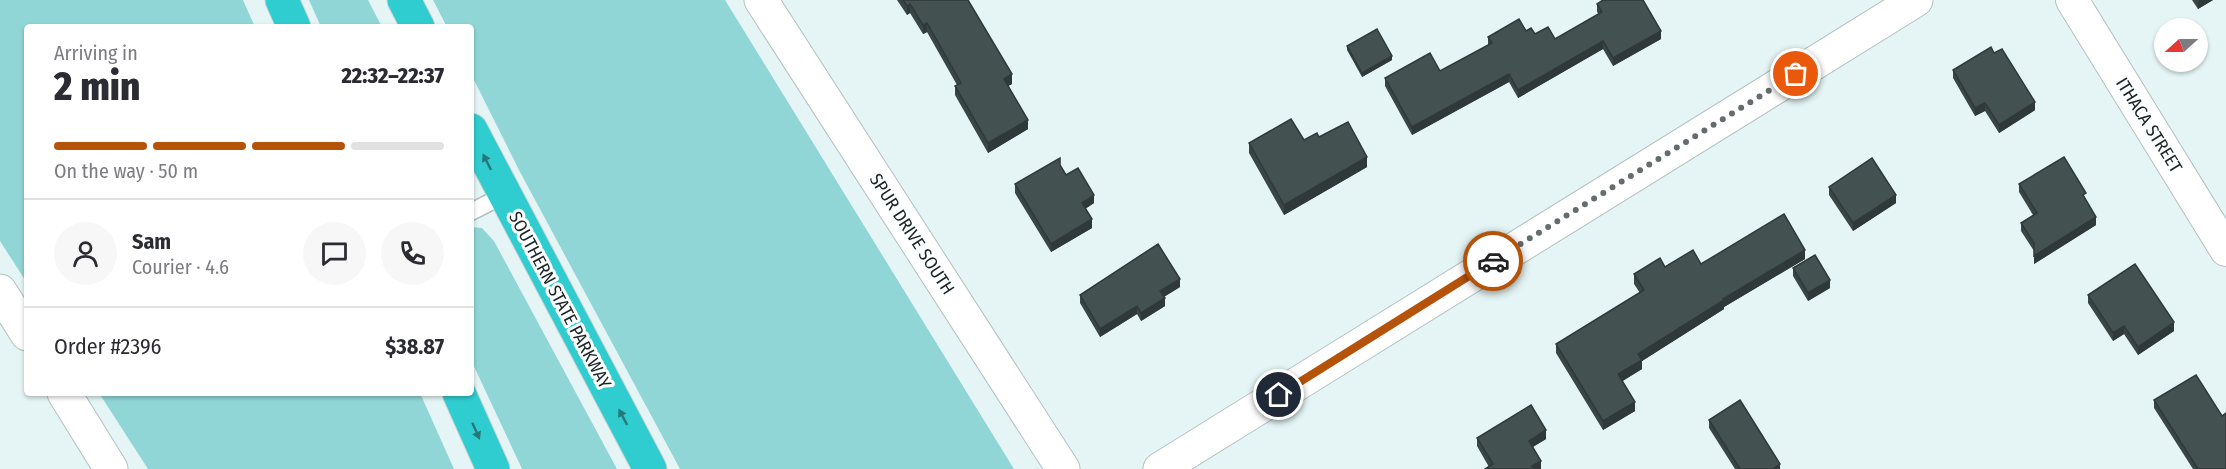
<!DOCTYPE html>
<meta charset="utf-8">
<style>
:root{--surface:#fff;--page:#f7f7f7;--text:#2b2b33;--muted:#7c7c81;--line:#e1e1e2;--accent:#b45309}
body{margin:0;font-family:"Fira Sans Condensed",sans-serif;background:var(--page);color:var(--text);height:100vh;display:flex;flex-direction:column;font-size:22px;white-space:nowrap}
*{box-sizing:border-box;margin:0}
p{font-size:20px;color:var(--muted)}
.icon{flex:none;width:33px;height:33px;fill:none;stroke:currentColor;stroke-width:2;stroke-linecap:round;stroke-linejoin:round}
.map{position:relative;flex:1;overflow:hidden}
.panel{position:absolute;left:24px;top:24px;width:450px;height:372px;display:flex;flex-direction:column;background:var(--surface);border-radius:6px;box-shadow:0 2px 4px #0004}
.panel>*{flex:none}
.needle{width:39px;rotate:249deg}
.fabs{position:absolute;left:2154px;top:18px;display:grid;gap:12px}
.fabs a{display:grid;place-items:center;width:54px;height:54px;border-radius:50%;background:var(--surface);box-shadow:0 2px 4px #0004;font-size:30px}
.pin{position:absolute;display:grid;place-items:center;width:51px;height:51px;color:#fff;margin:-26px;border:3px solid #fff;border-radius:50%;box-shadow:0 2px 6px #0007}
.courier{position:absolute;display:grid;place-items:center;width:60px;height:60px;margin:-30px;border:4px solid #b45309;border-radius:50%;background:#fff;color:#222;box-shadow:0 2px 8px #0007}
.headline em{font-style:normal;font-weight:800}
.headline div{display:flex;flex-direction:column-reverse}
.headline{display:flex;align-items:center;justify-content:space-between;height:102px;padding:0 30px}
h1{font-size:39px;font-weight:800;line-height:45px}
.bar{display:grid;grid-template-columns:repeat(4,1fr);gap:9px 6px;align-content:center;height:72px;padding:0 30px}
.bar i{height:8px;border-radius:4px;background:var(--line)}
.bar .current{background:var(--accent)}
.bar p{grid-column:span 4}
.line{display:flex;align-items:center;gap:15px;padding:0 30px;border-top:2px solid var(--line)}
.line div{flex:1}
.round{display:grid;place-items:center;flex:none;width:63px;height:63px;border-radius:32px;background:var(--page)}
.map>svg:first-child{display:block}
</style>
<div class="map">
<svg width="2226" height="469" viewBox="0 0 2226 469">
<rect width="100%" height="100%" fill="#e5f5f5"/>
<g fill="#91d6d7">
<path d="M0,0H243L255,27H27V283L0,241Z"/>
<path d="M309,0H368L382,27H321Z"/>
<path d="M433,0H725L1014,469H680L520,172L471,74V27H447Z"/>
<path d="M471,227L482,228L494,241L617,469H522L471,360Z"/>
<path d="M99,393H420L454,469H148Z"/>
</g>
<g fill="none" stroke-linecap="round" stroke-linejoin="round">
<g stroke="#b2c1c1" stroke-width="19">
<path id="service" d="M471,212L504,195"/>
</g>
<g stroke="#b2c1c1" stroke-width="34">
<path id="minor" d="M2072,0L2226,250"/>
</g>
<g stroke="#b2c1c1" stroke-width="35">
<g id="tertiary">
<path d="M761,0L1063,469"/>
<path d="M0,291L27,334"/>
<path d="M64,393L111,469"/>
<path d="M1160,469L1916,0"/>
</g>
</g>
<g stroke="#d2d3d3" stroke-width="35">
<g id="motorway">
<path d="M282,0L294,27"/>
<path d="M404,0L418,27"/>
<path d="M471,130L650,469"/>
<path d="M459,393L493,469"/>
</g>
</g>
<use href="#service" stroke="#fff" stroke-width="16"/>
<use href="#minor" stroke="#fff" stroke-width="32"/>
<use href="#tertiary" stroke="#fff" stroke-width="33"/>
<use href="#motorway" stroke="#30cdd0" stroke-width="33"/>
</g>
<g fill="#3a4646">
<path d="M897,0H968L1012,84L1008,86L1028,129L988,153L955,95V86L957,85L927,32L923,34L910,13L907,15Z"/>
<path d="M2192,0H2213L2198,9Z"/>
<path d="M1597,4L1661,39L1613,66L1603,49L1518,98L1509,82L1412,135L1385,86V78L1440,71L1488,45V37L1526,31L1555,39L1599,14L1597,12Z"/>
<path d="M1347,46L1392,60L1362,77L1347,50Z"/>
<path d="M1953,70L2035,110L1999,133L1985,111L1975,116L1953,78Z"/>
<path d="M1319,137L1367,167L1284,215L1249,153V143L1304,140Z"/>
<path d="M1060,165L1066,175L1094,203L1085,209L1092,228L1051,252L1015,193V184Z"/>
<path d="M2019,184L2086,201L2096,225L2034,264V251L2021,231V223L2033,215L2019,192Z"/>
<path d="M1829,187L1896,203L1853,231L1829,195Z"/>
<path d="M1805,259L1724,307V309L1642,361V369L1622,381L1635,411L1603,430L1556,353V344L1640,293L1634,284V274L1665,267L1701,264Z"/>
<path d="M1793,268L1830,288L1808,301L1793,276Z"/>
<path d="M1180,287L1164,297L1165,306L1141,321L1137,314L1100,337L1080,303V295Z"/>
<path d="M2088,295L2174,331L2138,355L2124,334L2113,341L2088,303Z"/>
<path d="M2154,400L2222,416L2226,469H2193L2154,408Z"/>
<path d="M1709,420L1780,469H1735L1709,428Z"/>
<path d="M1477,438L1546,439L1533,447L1541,469H1485L1489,467L1477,446Z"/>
</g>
<g fill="#303939">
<path d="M2200,0H2213L2198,9V1Z"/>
<path d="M910,4V13L907,15V6Z"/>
<path d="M927,23V32L923,34V25Z"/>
<path d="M1661,31V39L1613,66V58Z"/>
<path d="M1603,41V49L1518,98V90Z"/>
<path d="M1392,56V60L1362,77V73Z"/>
<path d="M1012,74V84L1004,88V79Z"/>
<path d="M1509,74V82L1412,135V127Z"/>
<path d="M2035,102V110L1999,133V125Z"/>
<path d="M1985,103V111L1975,116V108Z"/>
<path d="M1028,120V129L988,153V143Z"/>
<path d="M1367,157V167L1284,215V205Z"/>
<path d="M1094,195V203L1082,211V203Z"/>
<path d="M1896,195V203L1853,231V223Z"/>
<path d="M2096,217V225L2034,264V256Z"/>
<path d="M1092,219V228L1051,252V244Z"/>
<path d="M1805,250V259L1724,307V309L1642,361V369L1618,384V374L1638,354L1723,299Z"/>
<path d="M1180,279V287L1160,299V291Z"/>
<path d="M1830,280V288L1808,301V293Z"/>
<path d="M1165,298V306L1141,321V313Z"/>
<path d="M1137,306V314L1100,337V329Z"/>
<path d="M2174,322V331L2138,355V347Z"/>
<path d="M2124,326V334L2113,341V333Z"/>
<path d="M1635,402V411L1603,430V421Z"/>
<path d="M1546,430V439L1529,449V441Z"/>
<path d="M1541,461V469H1532V466Z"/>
<path d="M1780,464V469H1773Z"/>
</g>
<g fill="#445151" stroke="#303939" stroke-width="1.5">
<path d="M903,0H968L1012,74L1004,79L1028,120L988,143L955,86L961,83L927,23L923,25L910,4L907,6Z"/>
<path d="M1603,0H1643L1661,31L1613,58L1603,41L1518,90L1509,74L1412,127L1385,78L1430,53L1440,71L1492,43L1488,37L1519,19L1526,31L1531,28L1535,34L1548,27L1555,39L1602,12L1597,4Z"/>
<path d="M1377,29L1392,56L1362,73L1347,46Z"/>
<path d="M1991,47L1994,53L2002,49L2035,102L1999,125L1985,103L1975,108L1953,70Z"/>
<path d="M1291,119L1304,140L1317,133L1319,137L1348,122L1367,157L1284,205L1249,143Z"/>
<path d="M2064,157L2086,193L2083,195L2096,217L2034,256V243L2021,223L2037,213L2019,184Z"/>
<path d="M1060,158V165L1066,175L1078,168L1094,195L1082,203L1092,219L1051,244L1015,184Z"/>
<path d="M1872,158L1896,195L1853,223L1829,187Z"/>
<path d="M1784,214L1805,250L1723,299L1724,300L1638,354L1642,360L1618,374L1635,402L1603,421L1556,344L1644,290L1634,274L1660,258L1665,267L1693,250L1701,264Z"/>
<path d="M1158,244L1180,279L1160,291L1165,298L1141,313L1137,306L1100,329L1080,295Z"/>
<path d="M1815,255L1830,280L1808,293L1793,268Z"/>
<path d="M2135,264L2174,322L2138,347L2124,326L2113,333L2088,295Z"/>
<path d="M2196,375L2222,416L2226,413V469H2198L2154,400Z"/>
<path d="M1740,400L1780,464L1773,469H1740L1709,420Z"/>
<path d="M1531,405L1546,430L1529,441L1541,461L1532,466L1533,469H1485L1493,464L1477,438Z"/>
</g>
<defs><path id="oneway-solid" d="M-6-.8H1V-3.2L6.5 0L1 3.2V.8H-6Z" transform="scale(1.5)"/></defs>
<g fill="#27787a">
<use href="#oneway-solid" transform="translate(487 162) rotate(-117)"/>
<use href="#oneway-solid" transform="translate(623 417) rotate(-118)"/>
<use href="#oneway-solid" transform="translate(476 431) rotate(66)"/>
</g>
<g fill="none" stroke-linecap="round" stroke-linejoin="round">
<path stroke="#646c6d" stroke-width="6" stroke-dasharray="0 10.8" d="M1493,261L1796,74"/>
<path stroke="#b45309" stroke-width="8" d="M1279,395L1493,261"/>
</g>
<g text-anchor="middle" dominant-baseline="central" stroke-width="6" stroke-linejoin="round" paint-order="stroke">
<g font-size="18" fill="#1e2324" stroke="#fcffff">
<text transform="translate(2149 125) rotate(58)">ITHACA STREET</text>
<text transform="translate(912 234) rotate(57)">SPUR DRIVE SOUTH</text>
<text transform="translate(560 300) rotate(62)">SOUTHERN STATE PARKWAY</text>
</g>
</g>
</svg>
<div class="fabs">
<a><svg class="needle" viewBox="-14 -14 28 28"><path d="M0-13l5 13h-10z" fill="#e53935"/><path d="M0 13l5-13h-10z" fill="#7c7c81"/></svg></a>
</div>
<div class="pin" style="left:1796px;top:74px;background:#ea580c"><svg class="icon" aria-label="bag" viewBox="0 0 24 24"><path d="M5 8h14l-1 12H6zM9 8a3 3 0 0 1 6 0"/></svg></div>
<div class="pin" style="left:1279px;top:395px;background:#1f2937"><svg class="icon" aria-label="home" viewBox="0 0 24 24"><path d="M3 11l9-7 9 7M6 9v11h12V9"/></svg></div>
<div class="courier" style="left:1493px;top:261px"><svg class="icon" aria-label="car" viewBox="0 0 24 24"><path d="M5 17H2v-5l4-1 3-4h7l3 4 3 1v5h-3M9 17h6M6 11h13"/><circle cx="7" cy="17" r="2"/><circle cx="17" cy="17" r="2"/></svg></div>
<section class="panel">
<div class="headline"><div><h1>2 min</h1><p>Arriving in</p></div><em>22:32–22:37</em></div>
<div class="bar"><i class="current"></i><i class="current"></i><i class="current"></i><i></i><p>On the way · 50 m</p></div>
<div class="line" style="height:108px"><a class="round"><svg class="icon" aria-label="person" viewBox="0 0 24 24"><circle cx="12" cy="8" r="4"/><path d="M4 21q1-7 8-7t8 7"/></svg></a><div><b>Sam</b><p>Courier · 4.6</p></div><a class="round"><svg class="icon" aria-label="chat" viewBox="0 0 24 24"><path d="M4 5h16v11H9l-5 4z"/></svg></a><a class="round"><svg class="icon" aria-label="phone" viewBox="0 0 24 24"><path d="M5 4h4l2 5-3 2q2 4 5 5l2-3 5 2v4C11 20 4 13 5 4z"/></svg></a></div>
<div class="line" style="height:78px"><div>Order #2396</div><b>$38.87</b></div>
</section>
</div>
